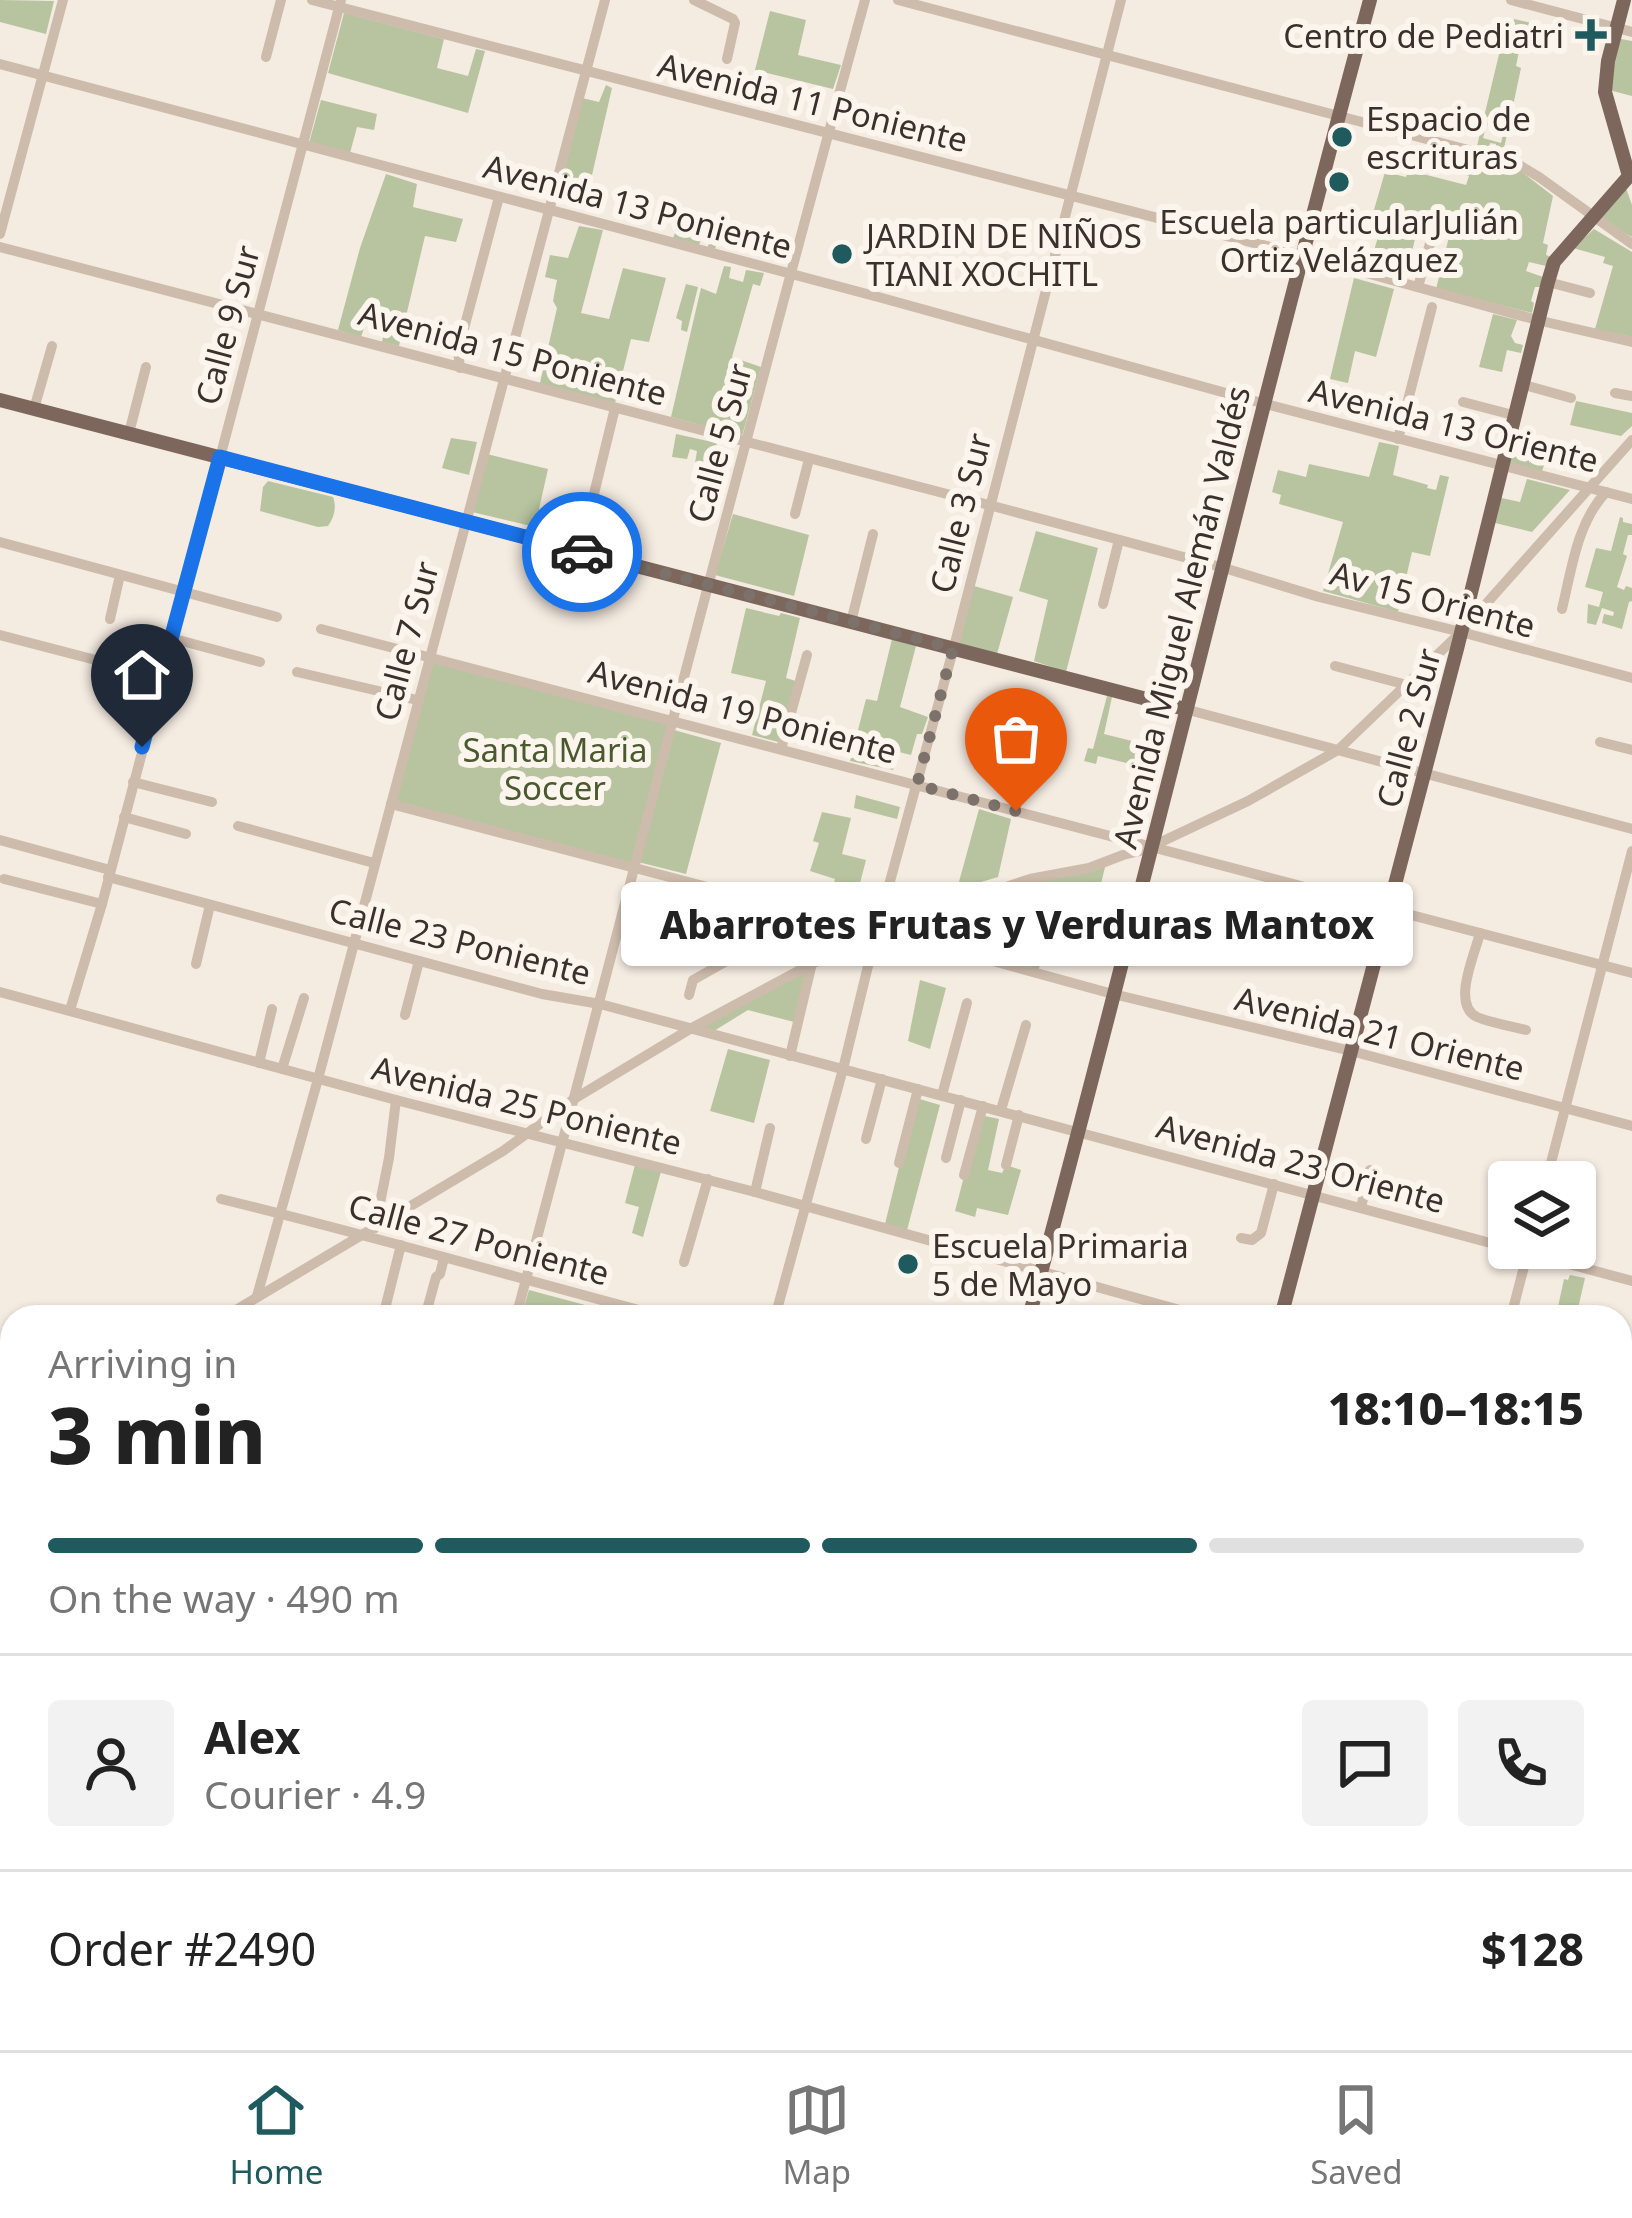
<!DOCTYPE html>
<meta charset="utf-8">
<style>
:root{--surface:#fff;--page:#f2f2f2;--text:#222;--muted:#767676;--line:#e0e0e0;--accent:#1f5a5e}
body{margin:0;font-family:"Noto Sans",sans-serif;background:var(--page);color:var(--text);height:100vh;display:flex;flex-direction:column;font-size:45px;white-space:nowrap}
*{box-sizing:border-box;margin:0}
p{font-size:39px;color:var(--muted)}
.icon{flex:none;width:66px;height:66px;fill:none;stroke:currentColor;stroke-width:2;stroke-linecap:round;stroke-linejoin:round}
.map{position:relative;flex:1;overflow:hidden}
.side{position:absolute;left:0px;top:1305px;width:1632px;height:747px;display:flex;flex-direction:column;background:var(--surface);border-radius:36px 36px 0 0;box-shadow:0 3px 9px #0004}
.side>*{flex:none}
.tools{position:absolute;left:1488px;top:1161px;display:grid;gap:24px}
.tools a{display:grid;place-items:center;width:108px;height:108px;border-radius:12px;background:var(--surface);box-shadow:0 3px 9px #0004;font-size:60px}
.pin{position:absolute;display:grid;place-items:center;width:102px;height:102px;color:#fff;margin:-123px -51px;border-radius:50% 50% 50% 0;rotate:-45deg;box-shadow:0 0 12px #0007}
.pin .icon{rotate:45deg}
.courier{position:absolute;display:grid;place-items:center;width:120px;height:120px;margin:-60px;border:9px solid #1a73e8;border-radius:50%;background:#fff;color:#222;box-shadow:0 3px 15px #0007}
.bubble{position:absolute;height:84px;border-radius:12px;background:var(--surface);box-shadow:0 3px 9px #0004;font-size:39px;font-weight:800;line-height:84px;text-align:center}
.summary em{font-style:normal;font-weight:800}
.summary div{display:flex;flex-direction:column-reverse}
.summary{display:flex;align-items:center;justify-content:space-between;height:204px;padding:0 48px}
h1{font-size:78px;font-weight:800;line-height:90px}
.bar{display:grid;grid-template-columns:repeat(4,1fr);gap:18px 12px;align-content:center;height:144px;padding:0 48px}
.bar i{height:15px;border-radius:9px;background:var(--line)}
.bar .selected{background:var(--accent)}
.bar p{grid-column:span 4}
.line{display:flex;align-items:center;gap:30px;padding:0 48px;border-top:3px solid var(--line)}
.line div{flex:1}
.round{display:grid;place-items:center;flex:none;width:126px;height:126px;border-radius:12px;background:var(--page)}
.tab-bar{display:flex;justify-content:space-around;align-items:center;height:168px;border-top:3px solid var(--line);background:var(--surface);font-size:33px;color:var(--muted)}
.tab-bar a{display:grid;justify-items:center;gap:6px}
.tab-bar .selected{color:var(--accent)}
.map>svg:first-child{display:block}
</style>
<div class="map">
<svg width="1632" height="2050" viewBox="0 0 1632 2050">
<rect width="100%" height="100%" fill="#f4ebe1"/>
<g fill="#b8c4a0" fill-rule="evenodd">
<path d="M0,0L54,1L46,34L0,22Z"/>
<path d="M770,11L806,20L798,55L841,65L833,89L755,70Z"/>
<path d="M344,13L444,39L437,68L468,76L476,49L485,51L468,113L328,73Z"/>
<path d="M1514,19L1532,23L1527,45L1518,43L1516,49L1519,51L1516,66L1521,68L1503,153L1495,151L1496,144L1490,143L1489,149L1477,146L1501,46L1507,47ZM1498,110L1508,113L1501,143L1483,138L1486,126L1489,124L1486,118Z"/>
<path d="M1621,39L1632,41V96L1609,90L1618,40Z"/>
<path d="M606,85L612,88L589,188L562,180L582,98L599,102Z"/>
<path d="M321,100L377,114L374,130L357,127L350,153L309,143Z"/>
<path d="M1467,156L1517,168L1553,196L1543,243L1548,245L1546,255L1552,257L1546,266L1529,262L1526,271L1543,277L1540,287H1535L1531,301L1534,303L1532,313L1436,289L1453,221L1421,214L1409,264L1400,262L1395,278L1390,277L1396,251L1388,248L1381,274L1368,271L1378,237L1367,234L1385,172L1406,177L1409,167L1419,169V173L1466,185L1469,176L1464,174Z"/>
<path d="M386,174L417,184L413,207L463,219L456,242L425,236L399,346L382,342L386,321L368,316L361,337L338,330L360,248Z"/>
<path d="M1626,188L1632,205V237L1598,218Z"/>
<path d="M684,211L724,220L715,249L708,247L709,240L701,239L699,245L673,238Z"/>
<path d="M579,226L603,230L581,313L609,319L623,268L666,278L649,342L631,339L614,407L540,383L557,308L553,301L557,280L545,277L550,255L568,258Z"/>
<path d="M1594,229L1632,252V337L1595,329L1613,266L1603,263L1605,257L1573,248Z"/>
<path d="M724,266L731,267L729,278L743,282L746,270L764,273L760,286L753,284L732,357L761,367L742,436L671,417L701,288L716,294Z"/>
<path d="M1354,278L1394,289L1376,357L1355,351L1348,383L1330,379Z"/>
<path d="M686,284L698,287L687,332L681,330L682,321L676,318Z"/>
<path d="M1493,314L1517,320L1511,336L1515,343L1523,345L1521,353L1507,350L1502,372L1479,367Z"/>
<path d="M1576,401L1632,413V426L1621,436L1570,425Z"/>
<path d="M676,434L717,443L709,472L694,469L697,451L690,449L687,459L672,457Z"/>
<path d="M1513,437L1551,445L1542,471L1506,462Z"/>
<path d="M451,438L477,442L469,475L442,468Z"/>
<path d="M1379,442L1399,446L1393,475L1428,485L1427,488L1436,490L1440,475L1449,477L1430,556L1412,552L1398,612L1323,591L1343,522L1279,504L1281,495L1272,492L1278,470L1306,477L1309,464L1369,477Z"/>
<path d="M487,454L548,469L535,527L472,512Z"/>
<path d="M1527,479L1570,490L1532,532L1491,522L1497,497L1520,502Z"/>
<path d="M268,481L333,497C337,508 334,517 328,526L318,527L260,511L263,487Z"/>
<path d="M733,514L809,535L794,596L715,575Z"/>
<path d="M1620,517L1623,518V522L1632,524V535H1628L1623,554L1627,556L1617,587L1624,590L1626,586L1632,588V601L1629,602L1622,629L1602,623L1604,614L1613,616L1614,612L1602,608L1596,625L1587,623L1588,604L1599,607L1603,592L1585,587L1596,548L1611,551Z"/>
<path d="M1036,531L1098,548L1066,672L1034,661L1048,600L1019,591Z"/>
<path d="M974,586L1013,597L997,654L958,643Z"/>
<path d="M746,608L779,616L781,613L800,618L786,678L799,682L782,743L752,735L766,681L731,673Z"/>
<path d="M892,639L916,646L900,707L928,717L922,734H917L911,755L899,752L893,770L850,761L866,699L877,701Z"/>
<path d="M429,656L671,720L632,867L391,804Z"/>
<path d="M1107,696L1112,697L1104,734L1160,748L1155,770L1098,756L1096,764L1084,761L1088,748L1093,749Z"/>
<path d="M674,730L721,743L686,874L638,862Z"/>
<path d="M856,795L900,807L897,819L854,808Z"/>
<path d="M979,809L1011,819L998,877L957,889Z"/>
<path d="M822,812L851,818L842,854L866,860L859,887L879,891L871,921L827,910L835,879L810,871L819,843L813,841Z"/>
<path d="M1106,863L1089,934L1049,924L1038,973L1015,967L1021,947L1005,942L1030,879Z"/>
<path d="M680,880L719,890L698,954L662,942Z"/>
<path d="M812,963L798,1023L748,1010L709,1034L690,1029Z"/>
<path d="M920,980L946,988L930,1049L908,1041Z"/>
<path d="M728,1049L770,1060L754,1123L710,1111Z"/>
<path d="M916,1098L940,1105L906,1234L884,1228Z"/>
<path d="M980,1115L999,1119L988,1170L1002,1173L1006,1165L1021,1170L1008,1215L977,1208L975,1217L955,1211Z"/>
<path d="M636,1161L662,1168L643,1237L632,1233L639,1207L625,1203Z"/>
<path d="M1570,1275L1585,1278L1576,1317L1556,1316L1564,1279L1568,1280Z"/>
<path d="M529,1290L630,1317H521Z"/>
<path d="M1620,1977L1632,1980V2010L1618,2050H1553L1555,2043L1620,2040Z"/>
<path d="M1098,2040H1193L1191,2050H1095Z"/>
</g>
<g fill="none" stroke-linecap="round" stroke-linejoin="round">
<g stroke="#cdbbac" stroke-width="10">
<path d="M312,0L1301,255L1537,320L1632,342"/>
<path d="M694,0L733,19L735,23L727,59"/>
<path d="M898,0L1514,162L1539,177L1632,244"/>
<path d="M1511,0L1632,32"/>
<path d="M266,57L281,0"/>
<path d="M0,64L882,298L1262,403L1632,499"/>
<path d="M0,234L63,0"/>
<path d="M0,247L989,505L1221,567L1319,597L1461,632L1632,678"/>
<path d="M1548,282L1590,293"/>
<path d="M1418,287L1434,229"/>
<path d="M460,368L458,351L499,197"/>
<path d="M1521,384L1571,398"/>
<path d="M1615,393L1632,396"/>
<path d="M1463,402L1513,415"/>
<path d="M34,409L52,346"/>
<path d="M129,433L146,367"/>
<path d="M1398,439L1432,307"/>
<path d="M795,514L809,459"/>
<path d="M0,542L277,617"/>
<path d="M580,551L615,408"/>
<path d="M1103,604L1119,540"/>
<path d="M1562,609C1572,568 1577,523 1606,492"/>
<path d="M110,619L120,575"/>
<path d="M851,622L873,534"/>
<path d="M321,629L1632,973"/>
<path d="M0,635L161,677"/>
<path d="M171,638L260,662"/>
<path d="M1335,666L1407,685"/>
<path d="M297,672L417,700"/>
<path d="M1185,709L1632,829"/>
<path d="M1600,742L1632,750"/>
<path d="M781,749L807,655"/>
<path d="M133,782L212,802"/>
<path d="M391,804L753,899L877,929L1109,993L1351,1051L1632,1126"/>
<path d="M1015,811L1028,756"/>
<path d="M124,817L186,834"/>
<path d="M238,826L374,863"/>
<path d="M0,840L110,870"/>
<path d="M108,877L542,994L600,1004L1509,1248"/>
<path d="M4,879L102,904"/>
<path d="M1480,933C1475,954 1451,1005 1477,1017C1491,1023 1510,1026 1526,1030"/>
<path d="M196,964L210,905"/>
<path d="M0,992L396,1100L755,1192L1205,1317"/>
<path d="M689,995L693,980L741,953L753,899"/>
<path d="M70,1010L102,904L341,0"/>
<path d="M405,1015L419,961"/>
<path d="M790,1056L812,963"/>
<path d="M259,1063L272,1009"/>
<path d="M282,1069L304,998"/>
<path d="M942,1095L967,1003"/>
<path d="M1001,1110L1026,1025"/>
<path d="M866,1139L882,1079"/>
<path d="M946,1158L961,1100"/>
<path d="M899,1163L918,1089"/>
<path d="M1006,1165L1019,1115"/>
<path d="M964,1175L983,1106"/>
<path d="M1546,1182L1632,851"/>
<path d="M755,1192L770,1128"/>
<path d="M221,1199C370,1235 517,1278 665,1317"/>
<path d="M1361,1207L1370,1170"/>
<path d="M375,1228L389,1158L396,1100"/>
<path d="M1241,1238L1252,1240L1261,1233L1274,1184"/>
<path d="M1510,1248L1632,1281"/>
<path d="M684,1262L708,1179"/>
<path d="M257,1296L318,1079L605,0"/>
<path d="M385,1309L401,1245"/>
<path d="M224,1317L503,1151L574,1099L690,1029L877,929L1030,879L1089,868L1123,855L1144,850L1248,801L1338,750L1461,632L1632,440"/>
<path d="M425,1317L436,1277L440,1274L444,1258"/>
<path d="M516,1317C633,878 744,438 865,0"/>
<path d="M775,1317L843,1069L877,929L955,643L1121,0"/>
<path d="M1511,1317L1528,1251"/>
<path d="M0,1404L8,1406L12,1413V1442"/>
<path d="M1620,1428L1632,1431"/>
<path d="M0,1459L12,1452"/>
<path d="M1620,1570L1632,1573"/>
<path d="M1620,1770L1632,1729"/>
<path d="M1620,1966L1632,1971"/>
<path d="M0,2026L12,2018"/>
<path d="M59,2040L76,2050"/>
<path d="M864,2040L894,2050"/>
<path d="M219,2048L223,2050"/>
<path d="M290,2050L303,2040"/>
<path d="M688,2050L698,2040"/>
<path d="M1052,2050L1055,2040"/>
<path d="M1090,2050L1092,2040"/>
<path d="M1308,2050L1312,2040"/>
<path d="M1411,2050L1414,2040"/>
<path d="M1452,2050L1455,2040"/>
<path d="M1627,2050L1632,2036"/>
</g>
<g stroke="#7d675c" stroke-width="14">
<path d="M0,400L1185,709"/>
<path d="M1029,1317C1148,879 1251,438 1370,0"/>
<path d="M1281,1317L1457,649L1548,282L1554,262L1629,176L1605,92L1608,61L1624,0"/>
<path d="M970,2050L975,2040"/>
<path d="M982,2050L987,2040"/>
</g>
</g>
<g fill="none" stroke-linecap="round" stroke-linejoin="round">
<path stroke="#7c716b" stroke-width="12" stroke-dasharray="0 21.6" d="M582,552L953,648L917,785L1016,811"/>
<path stroke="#1a73e8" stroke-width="15" d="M142,747L220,457L582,552"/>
</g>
<g fill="#1f5a5e" stroke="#fbf5ee" stroke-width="4.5">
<path d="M1585 17h12v12h12v12h-12v12h-12v-12h-12v-12h12z"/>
<circle cx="1342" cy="137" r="12"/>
<circle cx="1339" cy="182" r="12"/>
<circle cx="842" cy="254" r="12"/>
<circle cx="908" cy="1264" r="12"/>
</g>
<g text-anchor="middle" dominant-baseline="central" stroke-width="12" stroke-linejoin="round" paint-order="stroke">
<g font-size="33" fill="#3b302b" stroke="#fbf5ee" text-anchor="start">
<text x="1564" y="35" text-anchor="end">Centro de Pediatri</text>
<text x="1366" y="118">Espacio de<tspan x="1366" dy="38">escrituras</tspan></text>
<text x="1339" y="221" text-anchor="middle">Escuela particularJulián<tspan x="1339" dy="38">Ortiz Velázquez</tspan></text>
<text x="866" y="235">JARDIN DE NIÑOS<tspan x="866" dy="38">TIANI XOCHITL</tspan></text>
<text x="932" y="1245">Escuela Primaria<tspan x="932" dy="38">5 de Mayo</tspan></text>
</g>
<g font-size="33" fill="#3b302b" stroke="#fbf5ee">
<text transform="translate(813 102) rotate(14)">Avenida 11 Poniente</text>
<text transform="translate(638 206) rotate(15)">Avenida 13 Poniente</text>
<text transform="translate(227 325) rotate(-75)">Calle 9 Sur</text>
<text transform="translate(513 353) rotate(15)">Avenida 15 Poniente</text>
<text transform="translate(1454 425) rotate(14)">Avenida 13 Oriente</text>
<text transform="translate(719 443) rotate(-75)">Calle 5 Sur</text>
<text transform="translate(960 513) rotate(-76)">Calle 3 Sur</text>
<text transform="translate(1433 599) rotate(15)">Av 15 Oriente</text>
<text transform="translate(1181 617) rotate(-76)">Avenida Miguel Alemán Valdés</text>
<text transform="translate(406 641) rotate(-75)">Calle 7 Sur</text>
<text transform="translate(743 711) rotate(15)">Avenida 19 Poniente</text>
<text transform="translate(1408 728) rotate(-75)">Calle 2 Sur</text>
<text transform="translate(460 941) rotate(14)">Calle 23 Poniente</text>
<text transform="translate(1380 1033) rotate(14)">Avenida 21 Oriente</text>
<text transform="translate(527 1105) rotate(14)">Avenida 25 Poniente</text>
<text transform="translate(1301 1163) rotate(15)">Avenida 23 Oriente</text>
<text transform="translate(479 1239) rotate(15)">Calle 27 Poniente</text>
</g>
<g font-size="33" fill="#4a5a2e" stroke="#fbf5ee">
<text x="555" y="749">Santa Maria<tspan x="555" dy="38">Soccer</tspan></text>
</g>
</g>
</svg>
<div class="tools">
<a><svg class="icon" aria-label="layers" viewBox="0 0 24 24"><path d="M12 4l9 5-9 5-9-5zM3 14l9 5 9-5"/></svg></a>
</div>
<div class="pin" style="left:1016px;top:811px;background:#ea580c"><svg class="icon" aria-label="bag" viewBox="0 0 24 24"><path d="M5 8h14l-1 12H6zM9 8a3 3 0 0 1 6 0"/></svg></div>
<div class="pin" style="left:142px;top:747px;background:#1f2937"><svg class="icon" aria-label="home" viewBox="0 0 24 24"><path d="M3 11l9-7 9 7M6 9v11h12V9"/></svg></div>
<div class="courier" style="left:582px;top:552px"><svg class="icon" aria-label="car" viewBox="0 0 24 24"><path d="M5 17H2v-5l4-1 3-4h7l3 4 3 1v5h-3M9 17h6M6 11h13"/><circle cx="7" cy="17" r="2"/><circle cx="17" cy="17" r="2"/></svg></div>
<div class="bubble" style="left:621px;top:882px;width:792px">Abarrotes Frutas y Verduras Mantox</div>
<section class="side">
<div class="summary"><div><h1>3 min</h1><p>Arriving in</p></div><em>18:10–18:15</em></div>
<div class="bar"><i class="selected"></i><i class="selected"></i><i class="selected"></i><i></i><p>On the way · 490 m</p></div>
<div class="line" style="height:216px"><a class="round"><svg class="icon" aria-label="person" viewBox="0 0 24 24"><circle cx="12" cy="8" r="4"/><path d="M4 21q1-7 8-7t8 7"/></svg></a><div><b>Alex</b><p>Courier · 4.9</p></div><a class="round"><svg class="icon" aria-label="chat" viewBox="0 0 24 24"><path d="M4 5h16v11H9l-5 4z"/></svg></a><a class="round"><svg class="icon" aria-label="phone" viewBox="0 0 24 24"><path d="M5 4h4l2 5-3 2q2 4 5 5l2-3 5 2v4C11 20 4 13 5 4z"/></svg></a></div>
<div class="line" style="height:156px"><div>Order #2490</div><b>$128</b></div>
</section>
</div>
<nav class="tab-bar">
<a class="selected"><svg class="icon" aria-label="home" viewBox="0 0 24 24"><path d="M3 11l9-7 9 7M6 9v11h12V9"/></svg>Home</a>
<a><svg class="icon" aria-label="map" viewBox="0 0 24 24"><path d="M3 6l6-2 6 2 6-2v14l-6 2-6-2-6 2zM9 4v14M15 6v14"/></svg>Map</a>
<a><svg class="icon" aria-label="saved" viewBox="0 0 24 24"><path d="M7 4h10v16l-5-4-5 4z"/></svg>Saved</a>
</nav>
